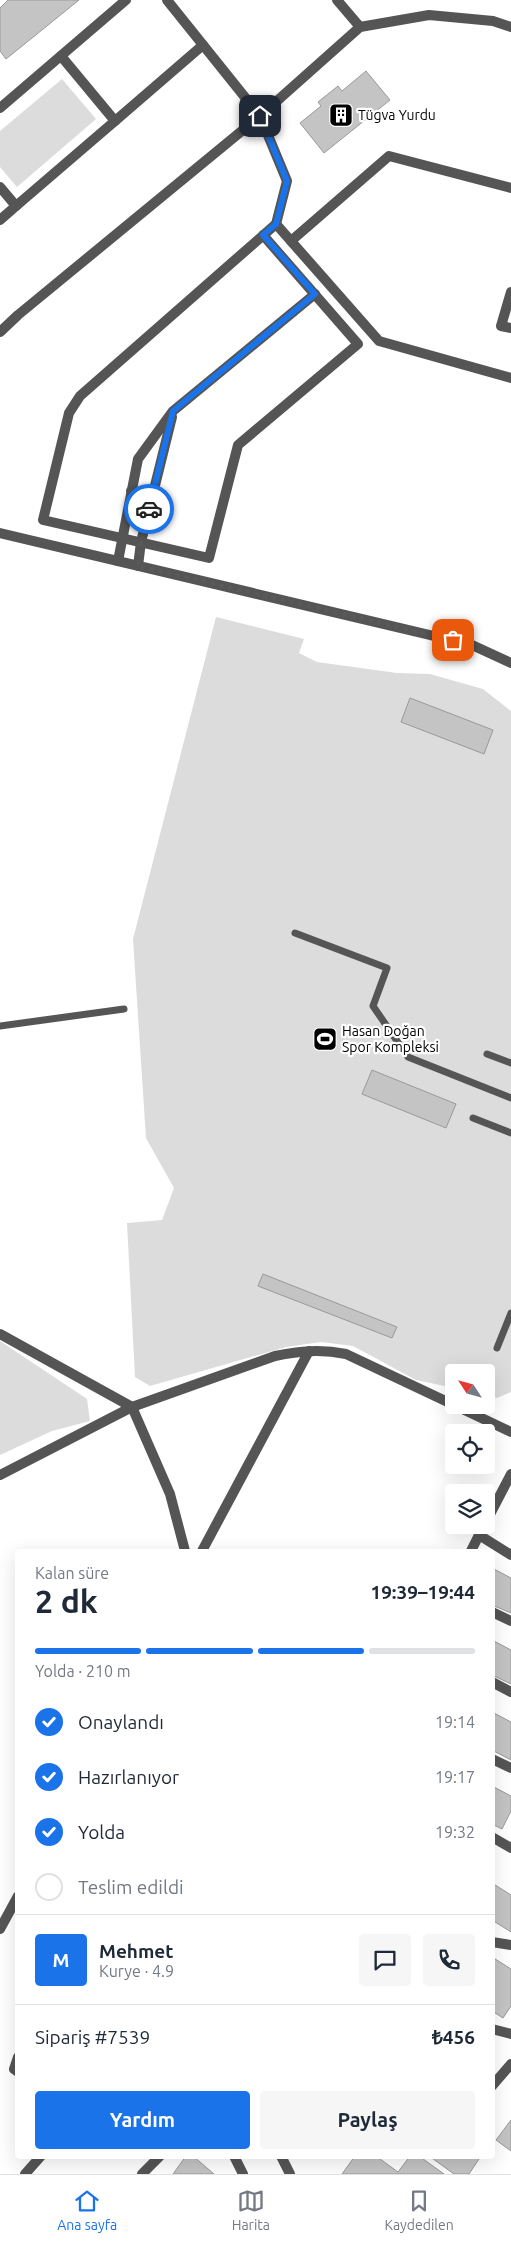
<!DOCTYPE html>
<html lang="tr">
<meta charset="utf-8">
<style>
:root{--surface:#fff;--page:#f6f6f7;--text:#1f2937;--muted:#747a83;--line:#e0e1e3;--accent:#1a73e8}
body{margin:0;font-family:Ubuntu,sans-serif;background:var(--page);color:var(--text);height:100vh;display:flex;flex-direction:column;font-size:19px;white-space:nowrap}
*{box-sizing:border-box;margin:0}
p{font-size:16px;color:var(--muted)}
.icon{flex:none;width:28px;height:28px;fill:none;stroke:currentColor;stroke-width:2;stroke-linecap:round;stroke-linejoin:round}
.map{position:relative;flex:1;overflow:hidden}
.panel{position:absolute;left:15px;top:1549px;width:480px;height:610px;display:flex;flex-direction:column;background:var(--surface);border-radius:5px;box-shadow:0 5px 20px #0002}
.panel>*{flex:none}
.needle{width:32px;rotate:306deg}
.buttons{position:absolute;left:445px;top:1364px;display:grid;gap:10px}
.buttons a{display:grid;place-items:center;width:50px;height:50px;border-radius:5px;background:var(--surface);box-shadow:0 5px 20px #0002;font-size:25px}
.pin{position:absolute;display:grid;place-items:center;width:42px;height:42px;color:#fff;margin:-21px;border-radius:10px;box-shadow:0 2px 8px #0006}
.courier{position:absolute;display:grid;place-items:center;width:50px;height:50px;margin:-25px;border:4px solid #1a73e8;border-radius:50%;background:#fff;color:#222;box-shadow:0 1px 6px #0007}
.summary em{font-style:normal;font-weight:700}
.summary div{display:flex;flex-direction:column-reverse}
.summary{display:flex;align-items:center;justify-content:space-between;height:85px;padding:0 20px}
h1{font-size:32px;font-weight:700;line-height:38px}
.bar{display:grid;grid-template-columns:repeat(4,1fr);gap:8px 5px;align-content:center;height:60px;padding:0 20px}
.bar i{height:6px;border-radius:4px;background:var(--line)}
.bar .current{background:var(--accent)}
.bar p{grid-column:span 4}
.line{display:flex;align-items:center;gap:12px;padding:0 20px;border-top:1px solid var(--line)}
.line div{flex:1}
.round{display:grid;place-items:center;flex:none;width:52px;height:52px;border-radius:5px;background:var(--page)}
ol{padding:0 20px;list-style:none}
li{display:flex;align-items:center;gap:15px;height:55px}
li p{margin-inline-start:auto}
li .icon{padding:5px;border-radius:50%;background:var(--accent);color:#fff;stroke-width:4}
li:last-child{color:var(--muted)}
li i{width:28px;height:28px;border:2px solid var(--line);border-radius:50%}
.primary-button{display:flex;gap:10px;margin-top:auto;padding:10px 20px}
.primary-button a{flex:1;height:58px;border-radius:5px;background:var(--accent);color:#fff;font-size:20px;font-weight:700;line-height:58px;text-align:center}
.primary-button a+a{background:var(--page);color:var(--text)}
.tabs{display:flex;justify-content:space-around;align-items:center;height:70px;border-top:1px solid var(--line);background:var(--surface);font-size:14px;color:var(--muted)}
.tabs a{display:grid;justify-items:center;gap:2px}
.tabs .current{color:var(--accent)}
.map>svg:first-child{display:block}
</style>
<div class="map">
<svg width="511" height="2174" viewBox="0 0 511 2174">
<rect width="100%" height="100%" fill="#fff"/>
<g fill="#dcdcdc">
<path d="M62,79L96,119L17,187L0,167V131Z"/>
<path d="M216,617L304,639L299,653L317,662L397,673L430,674L483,689L511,711V1392L497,1398L486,1395V1372H454V1388L416,1380L353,1346L321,1342L286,1347L150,1386L135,1377L127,1223L162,1220L174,1188L146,1138L133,939Z"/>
<path d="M0,1341L87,1399L90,1421L52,1431L0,1455Z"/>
</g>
<g fill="#c4c4c4" stroke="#999">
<path d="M8,0H79L6,59L0,51V8Z"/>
<path d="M366,71L390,100L324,153L300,123L321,106L318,102L338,86L342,91Z"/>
<path d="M410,698L493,730L484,754L401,722Z"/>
<path d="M372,1070L456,1104L446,1128L362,1094Z"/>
<path d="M263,1274L397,1327L392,1338L258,1286Z"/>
<path d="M492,1568L511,1578V1613L492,1605Z"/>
<path d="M492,1640L511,1650V1684L492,1675Z"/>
<path d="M492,1712L511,1722V1760L492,1750Z"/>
<path d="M492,1786L511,1796V1811L502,1829L492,1824Z"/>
<path d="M492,1883L511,1895V1932L492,1920Z"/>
<path d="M492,1957L511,1969V2006L503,2018L492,2011Z"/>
<path d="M511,2120V2151L496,2140Z"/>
<path d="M186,2156H193L214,2174H173Z"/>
<path d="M355,2156H376L398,2172L410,2156H419L444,2174H342Z"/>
<path d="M429,2156H481L469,2174H454Z"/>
</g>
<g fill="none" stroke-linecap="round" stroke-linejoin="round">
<g stroke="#555" stroke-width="7">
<path d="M295,933L387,968L373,1006L408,1057L511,1098"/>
<path d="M0,1026L124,1009"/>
<path d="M487,1054L511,1063"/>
<path d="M473,1118L511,1133"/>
<path d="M497,1348L511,1313"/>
</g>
<g stroke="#555" stroke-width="10">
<path d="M167,0L260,116L287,181L276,224L80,396L69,413L43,520L209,558L238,445L358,344L263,235"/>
<path d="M337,0L360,27"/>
<path d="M0,108L126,0"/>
<path d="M115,121L203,45"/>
<path d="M0,187L16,206L115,121L61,56"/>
<path d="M0,220L16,206"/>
<path d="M276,224L379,341L511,378"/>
<path d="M291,241L389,156L511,188"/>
<path d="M511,292L501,326L511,328"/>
<path d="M0,332L18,315L260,116L360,27L429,15L493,21L511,27"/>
<path d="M131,491L152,496"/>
<path d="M118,561L138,459L173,411L315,294"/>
<path d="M138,566L141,542L172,417"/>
<path d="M0,1334L132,1407L170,1494L185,1551"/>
<path d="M479,1535L511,1555"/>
<path d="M202,1551L309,1351"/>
<path d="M492,1612L511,1621"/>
<path d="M492,1682L511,1692"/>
<path d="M492,1759L511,1768"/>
<path d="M492,1837L511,1848"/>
<path d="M0,1929L18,1896"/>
<path d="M492,1942L511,1945"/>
<path d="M492,2029L511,2034"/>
<path d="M18,2057L14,2069L18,2072"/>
<path d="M492,2086L511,2064"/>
<path d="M234,2156L243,2174"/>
<path d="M25,2174L41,2156"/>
<path d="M142,2174L160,2156"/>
</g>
<g stroke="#555" stroke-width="10">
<path d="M0,533L472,645L511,663"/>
<path d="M454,1405L511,1432"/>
<path d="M0,1475L132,1407L275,1356C300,1351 321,1349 346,1354L454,1405"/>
<path d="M486,1522L511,1474"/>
<path d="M471,1551L484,1525"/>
<path d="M281,2156L290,2174"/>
</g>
</g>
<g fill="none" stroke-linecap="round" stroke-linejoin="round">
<path stroke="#595959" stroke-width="5" stroke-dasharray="0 9" d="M149,509L141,542L138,566L453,640"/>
<path stroke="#1a73e8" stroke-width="6" d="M149,509L173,411L315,294L263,235L276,224L287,181L260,116"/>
</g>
<defs>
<g id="building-square" transform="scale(1.25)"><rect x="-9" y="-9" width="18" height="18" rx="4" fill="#000" stroke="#fff"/><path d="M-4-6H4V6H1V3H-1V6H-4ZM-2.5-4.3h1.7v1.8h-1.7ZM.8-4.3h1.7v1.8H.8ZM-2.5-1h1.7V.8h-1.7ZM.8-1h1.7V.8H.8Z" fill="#fff"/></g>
<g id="stadium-square" transform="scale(1.25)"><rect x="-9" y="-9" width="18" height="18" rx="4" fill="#000" stroke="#fff"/><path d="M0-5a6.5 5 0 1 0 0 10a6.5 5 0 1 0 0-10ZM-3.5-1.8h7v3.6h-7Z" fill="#fff"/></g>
</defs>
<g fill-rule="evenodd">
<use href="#building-square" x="341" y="115"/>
<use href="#stadium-square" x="325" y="1039"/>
</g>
<g text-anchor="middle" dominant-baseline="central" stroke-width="4.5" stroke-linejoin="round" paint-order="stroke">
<g font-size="14" fill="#000" stroke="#fff" text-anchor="start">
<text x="358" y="115">Tügva Yurdu</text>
<text x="342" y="1031">Hasan Doğan<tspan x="342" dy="16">Spor Kompleksi</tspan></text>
</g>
</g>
</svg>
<div class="buttons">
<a><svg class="needle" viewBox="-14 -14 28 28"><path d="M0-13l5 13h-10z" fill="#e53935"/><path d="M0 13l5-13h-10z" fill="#747a83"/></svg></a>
<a><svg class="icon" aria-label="locate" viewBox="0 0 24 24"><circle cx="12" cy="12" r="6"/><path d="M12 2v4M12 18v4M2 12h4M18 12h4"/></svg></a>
<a><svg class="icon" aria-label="layers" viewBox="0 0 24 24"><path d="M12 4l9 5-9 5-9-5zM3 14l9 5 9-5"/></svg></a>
</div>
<div class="pin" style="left:453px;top:640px;background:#ea580c"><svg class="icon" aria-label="bag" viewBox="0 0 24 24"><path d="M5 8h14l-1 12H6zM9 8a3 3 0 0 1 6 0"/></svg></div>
<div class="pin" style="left:260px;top:116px;background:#1f2937"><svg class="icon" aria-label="home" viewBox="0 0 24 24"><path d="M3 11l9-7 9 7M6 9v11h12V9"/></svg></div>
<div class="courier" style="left:149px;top:509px"><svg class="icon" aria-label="car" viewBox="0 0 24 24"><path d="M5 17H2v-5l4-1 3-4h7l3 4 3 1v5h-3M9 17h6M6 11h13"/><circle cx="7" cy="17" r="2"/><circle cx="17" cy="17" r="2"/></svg></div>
<section class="panel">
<div class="summary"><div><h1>2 dk</h1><p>Kalan süre</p></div><em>19:39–19:44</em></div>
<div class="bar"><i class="current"></i><i class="current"></i><i class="current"></i><i></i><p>Yolda · 210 m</p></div>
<ol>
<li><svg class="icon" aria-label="check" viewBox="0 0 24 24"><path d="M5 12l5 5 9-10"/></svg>Onaylandı<p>19:14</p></li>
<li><svg class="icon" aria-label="check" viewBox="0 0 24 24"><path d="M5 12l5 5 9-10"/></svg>Hazırlanıyor<p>19:17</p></li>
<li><svg class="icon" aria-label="check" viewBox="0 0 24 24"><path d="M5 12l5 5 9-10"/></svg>Yolda<p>19:32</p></li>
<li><i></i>Teslim edildi</li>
</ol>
<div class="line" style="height:90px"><b class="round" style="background:var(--accent);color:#fff">M</b><div><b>Mehmet</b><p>Kurye · 4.9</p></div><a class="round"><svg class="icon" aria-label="chat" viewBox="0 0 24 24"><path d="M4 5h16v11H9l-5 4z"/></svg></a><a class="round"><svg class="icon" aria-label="phone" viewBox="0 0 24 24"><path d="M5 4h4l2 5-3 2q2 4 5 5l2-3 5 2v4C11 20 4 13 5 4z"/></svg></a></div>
<div class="line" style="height:65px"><div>Sipariş #7539</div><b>₺456</b></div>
<div class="primary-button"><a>Yardım</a><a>Paylaş</a></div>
</section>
</div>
<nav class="tabs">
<a class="current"><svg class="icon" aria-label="home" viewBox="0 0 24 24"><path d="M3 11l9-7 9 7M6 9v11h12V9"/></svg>Ana sayfa</a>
<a><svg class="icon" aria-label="map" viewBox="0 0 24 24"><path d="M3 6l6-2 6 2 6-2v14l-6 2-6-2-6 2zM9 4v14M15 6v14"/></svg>Harita</a>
<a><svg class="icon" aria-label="saved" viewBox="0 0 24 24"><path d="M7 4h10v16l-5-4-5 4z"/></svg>Kaydedilen</a>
</nav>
